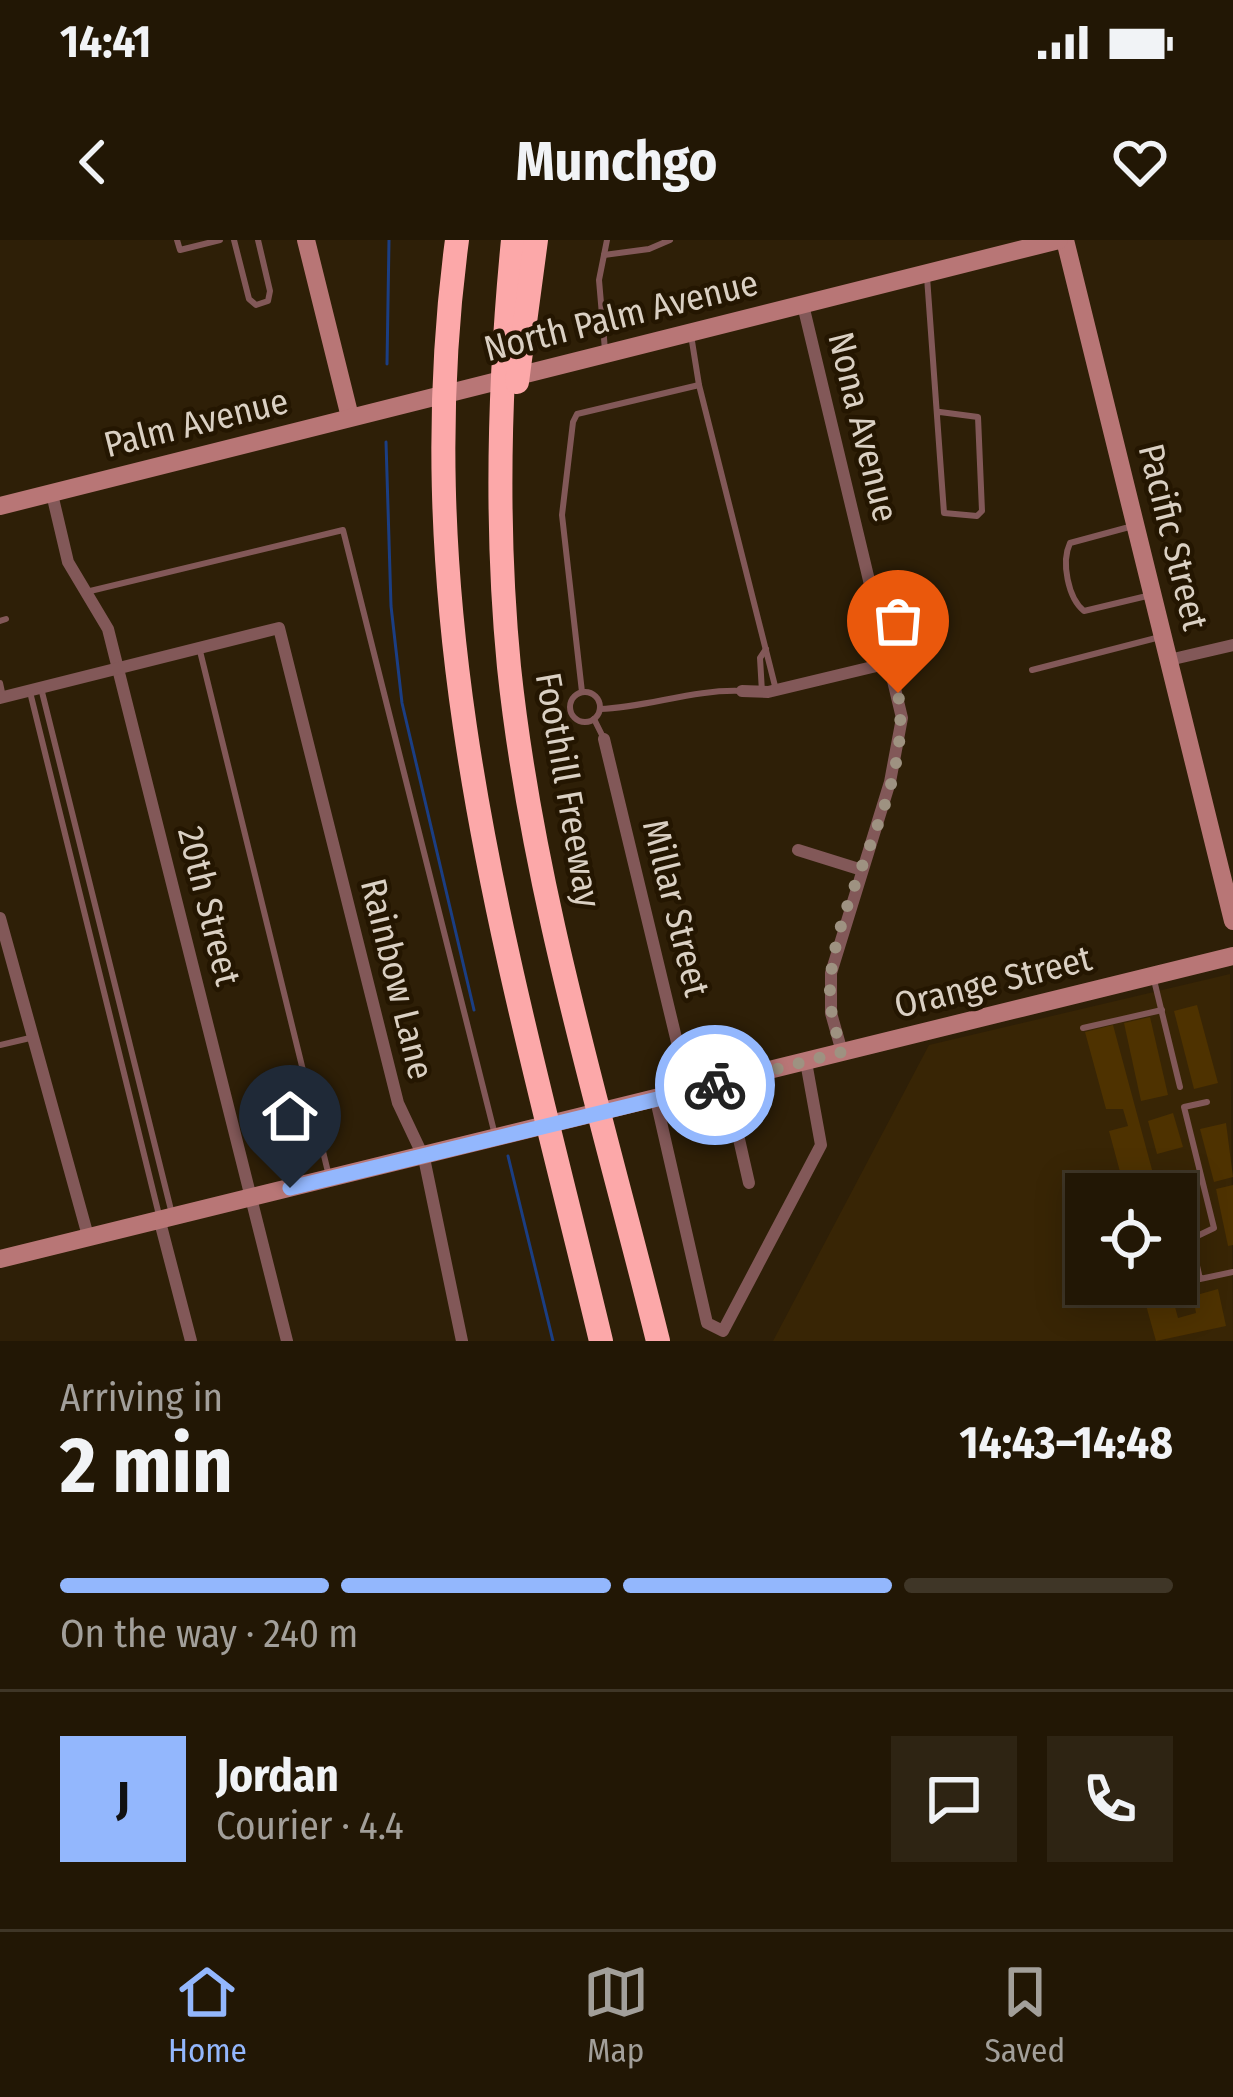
<!DOCTYPE html>
<meta charset="utf-8">
<style>
:root{--surface:#221705;--page:#2e2413;--text:#f1f3f6;--muted:#a29f9a;--line:#3f3627;--accent:#93b7fd}
body{margin:0;font-family:"Fira Sans Condensed",sans-serif;background:var(--page);color:var(--text);height:100vh;display:flex;flex-direction:column;font-size:45px;white-space:nowrap}
*{box-sizing:border-box;margin:0}
p{font-size:39px;color:var(--muted)}
.icon{flex:none;width:66px;height:66px;fill:none;stroke:currentColor;stroke-width:2;stroke-linecap:round;stroke-linejoin:round}
.map{position:relative;height:1101px;overflow:hidden}
.details{display:flex;flex-direction:column;background:var(--surface);flex:1}
.details>*{flex:none}
.fabs{position:absolute;left:1065px;top:933px;display:grid;gap:24px}
.fabs a{display:grid;place-items:center;width:132px;height:132px;border-radius:0px;background:var(--surface);box-shadow:0 6px 30px #0003,0 0 0 3px var(--line);font-size:60px}
.pin{position:absolute;display:grid;place-items:center;width:102px;height:102px;color:#fff;margin:-123px -51px;border-radius:50% 50% 50% 0;rotate:-45deg;box-shadow:0 0 12px #0007}
.pin .icon{rotate:45deg}
.courier{position:absolute;display:grid;place-items:center;width:120px;height:120px;margin:-60px;border:9px solid #93b7fd;border-radius:50%;background:#fff;color:#222;box-shadow:0 3px 15px #0007}
.summary em{font-style:normal;font-weight:700}
.summary div{display:flex;flex-direction:column-reverse}
.summary{display:flex;align-items:center;justify-content:space-between;height:204px;padding:0 60px}
h1{font-size:78px;font-weight:700;line-height:90px}
.bar{display:grid;grid-template-columns:repeat(4,1fr);gap:18px 12px;align-content:center;height:144px;padding:0 60px}
.bar i{height:15px;border-radius:9px;background:var(--line)}
.bar .active{background:var(--accent)}
.bar p{grid-column:span 4}
.line{display:flex;align-items:center;gap:30px;padding:0 60px;border-top:3px solid var(--line)}
.line div{flex:1}
.round{display:grid;place-items:center;flex:none;width:126px;height:126px;border-radius:0px;background:var(--page)}
.status{display:flex;justify-content:space-between;align-items:center;height:84px;padding:0 60px;background:var(--surface);direction:ltr}
.status svg{height:33px;fill:currentColor}
header{display:flex;justify-content:space-between;align-items:center;height:156px;padding:0 60px;background:var(--surface);font-size:54px;font-weight:700}
.menu{display:flex;justify-content:space-around;align-items:center;height:168px;border-top:3px solid var(--line);background:var(--surface);font-size:33px;color:var(--muted)}
.menu a{display:grid;justify-items:center;gap:6px}
.menu .active{color:var(--accent)}
.map>svg:first-child{display:block}
</style>
<div class="status"><b>14:41</b><svg viewBox="0 0 49 12"><path d="M0 12V9h3v3zM5 12V6h3v6zM10 12V3h3v9zM15 12V0h3v12zM26 1h20v11H26zM47 4h2v5h-2z"/></svg></div>
<header><svg class="icon" aria-label="back" viewBox="0 0 24 24"><path d="M15 5l-7 7 7 7"/></svg>Munchgo<svg class="icon" aria-label="heart" viewBox="0 0 24 24"><path d="M12 20l-8-8c-3-5 5-10 8-4 3-6 11-1 8 4z"/></svg></header>
<div class="map">
<svg width="1233" height="1101" viewBox="0 0 1233 1101">
<rect width="100%" height="100%" fill="#2e1f07"/>
<path fill="#382505" fill-rule="evenodd" d="M1230,734L1233,1101H773L929,805ZM1086,954H1176V1044H1086Z"/>
<g fill="none" stroke-linecap="round" stroke-linejoin="round">
<g stroke="#1b3e83" stroke-width="3">
<path d="M387,124L389,0"/>
<path d="M386,202L391,366L402,463L474,770"/>
<path d="M508,916L553,1101"/>
</g>
</g>
<g fill="#4e3200">
<path d="M1197,765L1218,843L1194,849L1174,771Z"/>
<path d="M1150,777L1168,855L1141,861L1124,783Z"/>
<path d="M1113,785L1158,952L1151,954H1126L1109,891L1128,886L1123,869H1106L1085,792Z"/>
<path d="M1173,873L1183,907L1157,914L1148,881Z"/>
<path d="M1226,883L1233,937L1214,942L1200,889Z"/>
<path d="M1233,945V1005L1228,1006L1216,949Z"/>
<path d="M1189,949L1196,982L1176,986V951Z"/>
<path d="M1218,1049L1226,1086L1156,1101L1144,1058L1171,1052L1178,1078L1196,1073L1193,1056Z"/>
</g>
<g fill="none" stroke-linecap="round" stroke-linejoin="round">
<g stroke="#825858" stroke-width="6">
<path d="M177,0L180,10L220,0"/>
<path d="M234,0L249,59L256,65L268,61L270,51L258,0"/>
<path d="M604,15L649,9L670,0"/>
<path d="M927,37L944,273L977,276L982,271L978,177L940,172"/>
<path d="M691,95L699,145"/>
<path d="M605,110L599,40L607,0"/>
<path d="M1133,286L1070,303C1061,322 1068,358 1084,371L1151,355"/>
<path d="M86,352L343,290L494,891"/>
<path d="M0,381L6,379"/>
<path d="M199,407L329,936"/>
<path d="M1032,430L1160,397"/>
<path d="M0,443L3,457"/>
<path d="M41,448L172,974"/>
<circle cx="585" cy="467" r="15"/>
<path d="M30,452L159,975"/>
<path d="M582,452L562,275L573,182L577,174L699,145L776,450"/>
<path d="M762,452L760,418L766,409"/>
<path d="M600,469C649,467 693,449 742,451"/>
<path d="M594,479L604,499"/>
<path d="M1154,740L1180,847"/>
<path d="M1083,788L1162,770"/>
<path d="M0,805L30,798"/>
<path d="M1207,862L1184,867L1214,988L1191,999L1200,1039L1233,1032"/>
<path d="M1176,998L1191,999"/>
</g>
<g stroke="#825858" stroke-width="12">
<path d="M803,65L902,478L890,542L831,733V773L842,812"/>
<path d="M52,254L68,322L108,389L287,1101"/>
<path d="M1169,420L1233,405"/>
<path d="M742,451L768,452L889,423"/>
<path d="M0,458L279,388L398,863L424,918L462,1101"/>
<path d="M604,499L689,852"/>
<path d="M798,610L862,630"/>
<path d="M0,678L88,996"/>
<path d="M726,842L749,943"/>
<path d="M656,860L707,1083L723,1091L821,905L806,822"/>
<path d="M159,978L191,1101"/>
</g>
<g stroke="#b87676" stroke-width="18">
<path d="M306,0L350,177"/>
<path d="M1065,0L1233,681"/>
<path d="M0,266L1059,0"/>
<path d="M0,1019L1233,716"/>
</g>
<g stroke="#fca8a9" stroke-width="24">
<path d="M457,0C405,388 512,729 601,1101"/>
<path d="M513,0C499,142 495,284 509,427C533,655 603,879 658,1101"/>
<path d="M517,142L536,0"/>
</g>
</g>
<g fill="none" stroke-linecap="round" stroke-linejoin="round">
<path stroke="#9e9281" stroke-width="12" stroke-dasharray="0 21.6" d="M715,845L842,812C836,791 829,771 830,749C833,650 915,554 898,453"/>
<path stroke="#93b7fd" stroke-width="15" d="M290,948L715,845"/>
</g>
<g text-anchor="middle" dominant-baseline="central" stroke-width="9" stroke-linejoin="round" paint-order="stroke">
<g font-size="36" fill="#dad0c3" stroke="#241601">
<text transform="translate(621 76) rotate(-14)">North Palm Avenue</text>
<text transform="translate(196 183) rotate(-14)">Palm Avenue</text>
<text transform="translate(863 187) rotate(76)">Nona Avenue</text>
<text transform="translate(1173 297) rotate(76)">Pacific Street</text>
<text transform="translate(568 550) rotate(80)">Foothill Freeway</text>
<text transform="translate(209 666) rotate(76)">20th Street</text>
<text transform="translate(676 668) rotate(76)">Millar Street</text>
<text transform="translate(397 739) rotate(76)">Rainbow Lane</text>
<text transform="translate(993 742) rotate(-14)">Orange Street</text>
</g>
</g>
</svg>
<div class="fabs">
<a><svg class="icon" aria-label="locate" viewBox="0 0 24 24"><circle cx="12" cy="12" r="6"/><path d="M12 2v4M12 18v4M2 12h4M18 12h4"/></svg></a>
</div>
<div class="pin" style="left:898px;top:453px;background:#ea580c"><svg class="icon" aria-label="bag" viewBox="0 0 24 24"><path d="M5 8h14l-1 12H6zM9 8a3 3 0 0 1 6 0"/></svg></div>
<div class="pin" style="left:290px;top:948px;background:#1f2937"><svg class="icon" aria-label="home" viewBox="0 0 24 24"><path d="M3 11l9-7 9 7M6 9v11h12V9"/></svg></div>
<div class="courier" style="left:715px;top:845px"><svg class="icon" aria-label="bike" viewBox="0 0 24 24"><circle cx="6" cy="16" r="4"/><circle cx="18" cy="16" r="4"/><path d="M6 16l4-8h5l3 8M10 8l3 8H6M13 5h3"/></svg></div>
</div>
<section class="details">
<div class="summary"><div><h1>2 min</h1><p>Arriving in</p></div><em>14:43–14:48</em></div>
<div class="bar"><i class="active"></i><i class="active"></i><i class="active"></i><i></i><p>On the way · 240 m</p></div>
<div class="line" style="height:216px"><b class="round" style="background:var(--accent);color:#111">J</b><div><b>Jordan</b><p>Courier · 4.4</p></div><a class="round"><svg class="icon" aria-label="chat" viewBox="0 0 24 24"><path d="M4 5h16v11H9l-5 4z"/></svg></a><a class="round"><svg class="icon" aria-label="phone" viewBox="0 0 24 24"><path d="M5 4h4l2 5-3 2q2 4 5 5l2-3 5 2v4C11 20 4 13 5 4z"/></svg></a></div>
</section>
<nav class="menu">
<a class="active"><svg class="icon" aria-label="home" viewBox="0 0 24 24"><path d="M3 11l9-7 9 7M6 9v11h12V9"/></svg>Home</a>
<a><svg class="icon" aria-label="map" viewBox="0 0 24 24"><path d="M3 6l6-2 6 2 6-2v14l-6 2-6-2-6 2zM9 4v14M15 6v14"/></svg>Map</a>
<a><svg class="icon" aria-label="saved" viewBox="0 0 24 24"><path d="M7 4h10v16l-5-4-5 4z"/></svg>Saved</a>
</nav>
